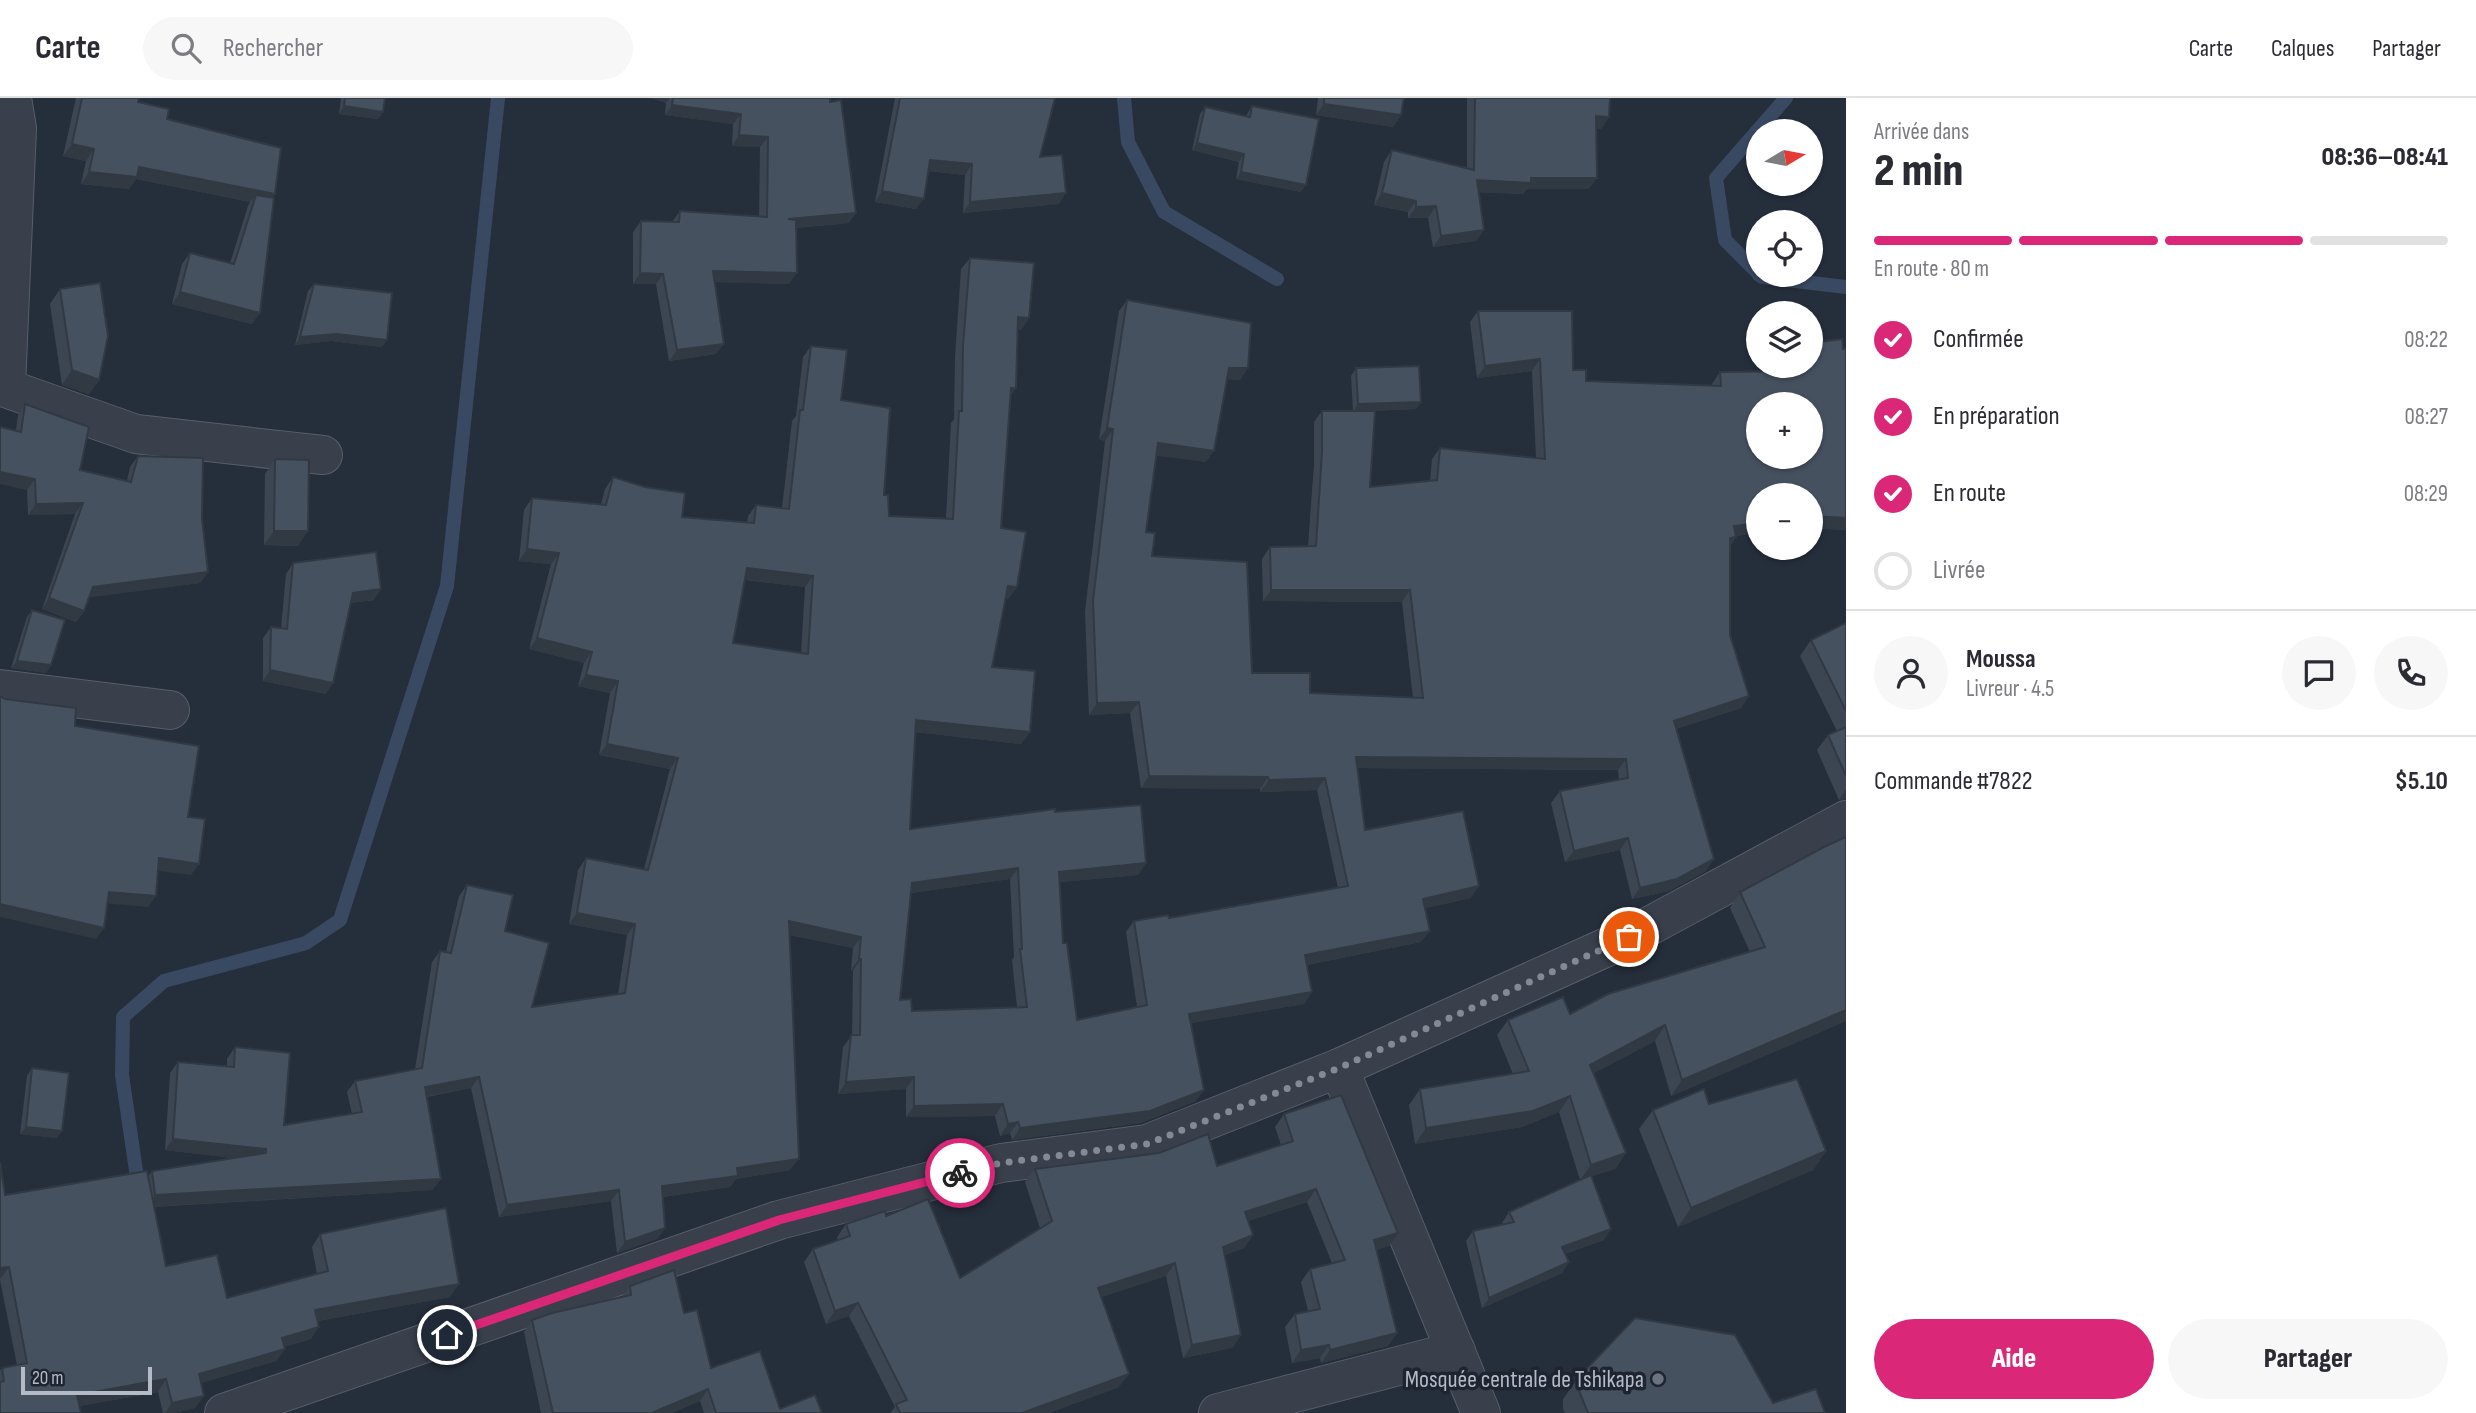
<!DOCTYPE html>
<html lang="fr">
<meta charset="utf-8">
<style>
:root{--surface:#fff;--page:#f7f7f7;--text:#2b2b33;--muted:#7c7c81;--line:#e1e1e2;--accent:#db2777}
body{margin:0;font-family:"Sofia Sans Condensed",sans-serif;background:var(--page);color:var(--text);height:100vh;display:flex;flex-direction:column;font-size:26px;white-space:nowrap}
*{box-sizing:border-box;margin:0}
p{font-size:23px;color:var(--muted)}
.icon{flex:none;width:38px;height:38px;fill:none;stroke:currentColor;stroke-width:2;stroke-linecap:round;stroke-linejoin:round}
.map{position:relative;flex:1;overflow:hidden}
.panel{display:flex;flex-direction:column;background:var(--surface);width:630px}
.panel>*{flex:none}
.needle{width:46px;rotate:80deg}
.fabs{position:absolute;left:1746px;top:21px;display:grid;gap:14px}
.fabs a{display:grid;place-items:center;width:77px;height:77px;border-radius:50%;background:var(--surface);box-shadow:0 2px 5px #0004;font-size:35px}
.scale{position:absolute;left:21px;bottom:18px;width:131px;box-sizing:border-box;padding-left:7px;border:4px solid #b4bbc7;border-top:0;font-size:19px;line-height:24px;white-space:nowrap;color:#b4bbc7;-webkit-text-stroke:5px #1e2531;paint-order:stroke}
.pin{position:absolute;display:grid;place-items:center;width:60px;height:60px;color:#fff;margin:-30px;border:4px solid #fff;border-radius:50%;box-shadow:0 2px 7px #0007}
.courier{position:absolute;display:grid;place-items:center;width:70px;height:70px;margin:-35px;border:5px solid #db2777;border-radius:50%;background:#fff;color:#222;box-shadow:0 2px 9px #0007}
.headline em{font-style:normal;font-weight:800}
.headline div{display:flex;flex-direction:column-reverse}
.headline{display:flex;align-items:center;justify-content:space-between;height:119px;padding:0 28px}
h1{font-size:46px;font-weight:800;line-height:52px}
.bar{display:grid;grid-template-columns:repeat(4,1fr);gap:10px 7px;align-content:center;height:84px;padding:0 28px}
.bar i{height:9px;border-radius:5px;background:var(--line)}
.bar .selected{background:var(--accent)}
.bar p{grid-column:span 4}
.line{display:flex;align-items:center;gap:18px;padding:0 28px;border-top:2px solid var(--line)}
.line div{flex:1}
.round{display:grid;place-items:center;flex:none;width:74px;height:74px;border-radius:37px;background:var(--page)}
ol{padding:0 28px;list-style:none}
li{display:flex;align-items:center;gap:21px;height:77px}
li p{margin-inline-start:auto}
li .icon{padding:7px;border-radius:50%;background:var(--accent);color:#fff;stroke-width:4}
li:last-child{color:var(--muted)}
li i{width:38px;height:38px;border:4px solid var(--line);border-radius:50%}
.button{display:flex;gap:14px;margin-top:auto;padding:14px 28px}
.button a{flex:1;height:80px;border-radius:42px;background:var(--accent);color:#fff;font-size:28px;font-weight:800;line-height:80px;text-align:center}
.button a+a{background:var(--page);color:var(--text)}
header{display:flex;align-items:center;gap:42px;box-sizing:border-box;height:98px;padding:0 35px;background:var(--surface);border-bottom:2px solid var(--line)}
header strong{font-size:33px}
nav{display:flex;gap:38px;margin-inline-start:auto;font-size:24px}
.search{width:490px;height:63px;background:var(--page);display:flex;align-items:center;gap:18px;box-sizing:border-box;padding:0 24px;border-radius:38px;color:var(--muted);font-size:26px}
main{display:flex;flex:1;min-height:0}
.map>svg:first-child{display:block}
</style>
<header>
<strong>Carte</strong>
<div class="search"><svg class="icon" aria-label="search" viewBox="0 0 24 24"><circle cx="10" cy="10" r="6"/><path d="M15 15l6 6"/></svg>Rechercher</div>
<nav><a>Carte</a><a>Calques</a><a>Partager</a></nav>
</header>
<main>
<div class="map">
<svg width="1846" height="1315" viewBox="0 0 1846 1315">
<rect width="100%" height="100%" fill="#252e3b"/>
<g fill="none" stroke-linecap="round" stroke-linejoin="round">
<g stroke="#3a4962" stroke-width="14">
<path d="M1124,0L1128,44L1164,114L1277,181"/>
<path d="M1759,176L1725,142L1716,80L1786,0"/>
<path d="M1759,177L1762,179L1846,189"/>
<path d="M139,1093L122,977L123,919L164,883L306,845L340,822L447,488L498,0"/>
</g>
<g stroke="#575e6a" stroke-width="40">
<g id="minor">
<path d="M0,288L136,336L323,357"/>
<path d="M6,289L17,30L12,0"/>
<path d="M0,591L170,612"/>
<path d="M1339,970L1481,1315"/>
<path d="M224,1315L779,1122L1001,1065L1147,1046L1339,970L1629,839L1846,722"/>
<path d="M1218,1315L1456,1253"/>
</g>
</g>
<use href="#minor" stroke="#39404c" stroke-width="38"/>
</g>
<g fill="#3c4653" fill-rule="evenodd">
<path d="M76,0H139L138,4L167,21L272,100L252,226L172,206L182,166L190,155L230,165L248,108L250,104L136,81L129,91L81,86L86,63L63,58Z"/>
<path d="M341,0H385L383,14L378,21L339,16Z"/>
<path d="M651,0H830V4L849,125L796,130L789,186L714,184L716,256L669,263L656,186H633V134L641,123L672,124L680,113L759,119L760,49L732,48L733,26L665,17L666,5Z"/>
<path d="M895,0H1055L1040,59L1059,106L963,115L965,77L928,73L916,111L875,104Z"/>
<path d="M1318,0H1404L1401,17L1393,29L1316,17Z"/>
<path d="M1467,0H1610L1609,19L1601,31L1596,30L1589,91H1527L1523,96L1478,94L1484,132L1476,143L1433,149L1428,120H1408V114L1374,107L1384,64L1392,52L1467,70Z"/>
<path d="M1252,8L1301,94L1236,81L1239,64L1192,52L1200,16L1205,9L1246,18Z"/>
<path d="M970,160L1029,220L1021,232L1018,231L1016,290L1010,298L1001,430L1017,489L1008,501L1005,500L992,569L1030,634L1021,646L915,634L910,731L1055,714L1146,765L1138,777L1060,784L1063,845L1077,922L1137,909L1126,834L1134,823L1169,820L1338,790L1317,692L1260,694V691L1141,690L1130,615L1089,617L1085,514L1105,343L1099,341L1119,213L1127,202L1248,270L1240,282L1227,281L1206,364L1156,357L1146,434L1152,458L1252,575L1310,595L1413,600L1402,504L1263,503L1262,461L1270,449L1308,448L1314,366V324L1322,313H1353L1351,278L1356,270L1421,304L1416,311L1364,313L1370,389L1430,383L1432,361L1440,350L1536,360L1532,273L1477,280L1470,224L1478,213L1573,272L1586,283L1712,288V286L1720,274L1783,273V268H1811L1846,432L1811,430V397L1759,435L1736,438L1730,449V537L1749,598L1741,610L1676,631L1706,773L1669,793L1632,801L1620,752L1565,764L1551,705L1560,693L1619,682L1618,672L1357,670L1365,732L1471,800L1425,810L1421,844L1307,867L1312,894L1304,906L1191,925L1196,1003L1141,1025L1012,1042L1010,1035L1000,1038L995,1018L906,1019V991L838,996L843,949L852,937L853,873L851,872L853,850L790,837V1072L736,1081L730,1089L663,1099L665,1130L657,1141L617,1155L611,1103L499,1119L471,990L427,999L441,1081L432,1092L154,1109L166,1168L227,1200L317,1176L312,1149L320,1136L450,1199L318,1223L311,1241L284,1249L285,1251L276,1263L201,1285L195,1310L174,1315H163L158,1294L80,1308L0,1315V1272L2,1270L17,1267L0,1182V1064L5,1097L148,1079L152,1073L234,1060L165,1052L170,975L178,964L227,968V961L235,949L284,1027L352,1016L347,994L355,983L415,971L432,864L440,853L446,854L459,798L467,787L505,833L532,909L618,896L627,837L569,826L578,772L586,760L644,771L670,671L599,657L610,595L578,588L584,565L529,551L551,466L519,463L524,412L532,400L601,406L605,391L613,379L682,419L747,425L748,418L756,407L782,410L792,323L796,318L803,259L811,248L841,302L884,397L889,418L946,420L951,325L954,321L955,259L961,171ZM745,482L805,489L801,555L733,545ZM1010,781L1014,859L1012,862L1017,909L912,913L900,902L911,795Z"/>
<path d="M314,186L382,249L331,243L295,247L308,193Z"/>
<path d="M60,191L99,282L89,296L62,287L50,206Z"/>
<path d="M25,306L80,372L127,383L130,369L138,358L202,421L208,474L200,485L89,499L84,513L76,524L42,511L75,416L28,417L27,392L16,332L18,317Z"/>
<path d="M275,361L298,448L264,447L265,376Z"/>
<path d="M293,465L374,502L350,505L326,596L263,583V540L271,529L281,530L286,476Z"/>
<path d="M32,512L51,567L46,575L11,570L27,519Z"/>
<path d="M1846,525V701L1839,702L1817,652L1828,637L1837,633L1800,558L1811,542Z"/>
<path d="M1846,739V923L1671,998L1655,943L1594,975L1626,1055L1615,1071L1592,1078L1604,1142L1565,1156L1569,1164L1562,1175L1482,1210L1466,1143L1473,1133L1503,1126L1502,1125L1509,1114L1580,1082L1559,1014L1522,1029L1415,1046L1409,1007L1420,991L1513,976L1497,937L1508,922L1570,916L1750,854L1730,810L1740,794Z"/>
<path d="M32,970L57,1040L20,1036L27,978Z"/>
<path d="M1709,1006L1826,1053L1813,1072L1678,1129L1639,1031L1653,1012Z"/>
<path d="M1284,1016L1398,1135L1389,1148L1376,1152L1397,1235L1388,1248L1321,1265L1320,1260L1292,1265L1285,1229L1295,1216L1308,1213L1301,1184L1310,1171L1332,1165L1307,1104L1248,1123L1253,1137L1244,1150L1225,1157L1241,1237L1232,1250L1183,1260L1166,1178L1101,1199L1119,1289L1049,1315H890L895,1309L849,1218L826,1226L804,1164L813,1151L838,1142L837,1139L846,1126L886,1118L960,1180L1040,1130L1025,1084L1035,1071L1217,1068L1281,1047L1275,1029Z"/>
<path d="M630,1188L684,1215L711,1270L780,1311L822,1315H704L700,1303L672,1315H541L524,1234L532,1222L622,1199Z"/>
<path d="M1578,1280L1773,1305L1825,1315H1565L1563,1311V1301Z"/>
</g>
<g fill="#313943">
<path d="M651,0H670L666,5Z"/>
<path d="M1324,6L1401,17L1393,29L1316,17Z"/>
<path d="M672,7L741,16L733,26L665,17Z"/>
<path d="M344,8L383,14L378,21L339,16Z"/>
<path d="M1596,18L1609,19L1601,31L1588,30Z"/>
<path d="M739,37L768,39L760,49L732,48Z"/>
<path d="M1197,45L1244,56L1239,64L1192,52Z"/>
<path d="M72,46L94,51L86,63L63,58Z"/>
<path d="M930,62L972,66L965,77L922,72Z"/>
<path d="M139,69L275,96L267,108L256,97L250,104L136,81L129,91L81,86L89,74Z"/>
<path d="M1241,74L1306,87L1301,94L1236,81Z"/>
<path d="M1531,80H1597L1589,91H1527L1523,96L1469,94L1477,82Z"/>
<path d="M882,93L924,101L916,111L875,104Z"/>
<path d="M1066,95L1059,106L963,115L970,104Z"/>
<path d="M1382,95L1416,103L1408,114L1374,107Z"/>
<path d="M1436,108L1428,120H1408L1416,109Z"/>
<path d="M856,115L849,125L781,131L788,121Z"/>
<path d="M1484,132L1476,143L1433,149L1441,138Z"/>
<path d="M713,173L797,175L789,186L706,184Z"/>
<path d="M640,175L663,176L656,186H633Z"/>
<path d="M180,194L260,215L252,226L172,206Z"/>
<path d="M1018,219L1029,220L1021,232L1010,230Z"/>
<path d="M337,236L387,242L382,249L331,243L295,247L300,239Z"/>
<path d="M724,246L716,256L669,263L677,252Z"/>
<path d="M1540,261L1532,273L1477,280L1485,268Z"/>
<path d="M1229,270H1248L1240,282L1221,281Z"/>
<path d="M72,272L99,282L89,296L62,287Z"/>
<path d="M1011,290H1016L1008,301Z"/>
<path d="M1421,304L1416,311L1353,314L1358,306Z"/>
<path d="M1107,330L1113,331L1105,343L1099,341Z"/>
<path d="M1158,345L1214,353L1206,364L1150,357Z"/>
<path d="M0,374L35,381L27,392L0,386Z"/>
<path d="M83,405L75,416L28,417L36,406Z"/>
<path d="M1811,418L1846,420V432L1811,430Z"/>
<path d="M1759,425V435L1726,439L1734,428Z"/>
<path d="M274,433H308L298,448L264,447Z"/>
<path d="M1736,439L1728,451L1730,440Z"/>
<path d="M527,451L559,455L551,466L519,463Z"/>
<path d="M747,470L813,478L805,489L739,481Z"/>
<path d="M208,474L200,485L85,500L93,489Z"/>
<path d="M1008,488L1017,489L1008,501L1000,499Z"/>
<path d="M381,491L374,502L345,506L353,495Z"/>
<path d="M1271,492H1410L1402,504L1263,503Z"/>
<path d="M49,500L84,513L76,524L42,511Z"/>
<path d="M537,540L592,554L584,565L529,551Z"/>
<path d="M17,563L51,567L46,575L11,570Z"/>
<path d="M270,572L333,585L326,596L263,583Z"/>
<path d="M586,577L618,583L610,595L578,588Z"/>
<path d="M1749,598L1741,610L1666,634L1674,623Z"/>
<path d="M1139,604L1130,615L1089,617L1097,605Z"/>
<path d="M916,622L1030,634L1021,646L908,633Z"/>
<path d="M607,646L678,660L670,671L599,657Z"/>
<path d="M1356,659L1626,661L1618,672L1348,670Z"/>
<path d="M1149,678L1268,679L1260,691L1141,690Z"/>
<path d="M1325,680L1317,692L1260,694L1269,682Z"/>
<path d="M1846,691V701L1839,702Z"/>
<path d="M1628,740L1620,752L1565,764L1574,753Z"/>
<path d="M159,760L199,766L191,777L151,772Z"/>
<path d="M1714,761L1706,773L1669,793L1632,801L1640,790Z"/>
<path d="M1146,765L1138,777L1051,785L1059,774Z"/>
<path d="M1018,770L1010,781L904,796L912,785Z"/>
<path d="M1479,788L1471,800L1415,813L1423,801Z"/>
<path d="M109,794L156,798L148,809L101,805Z"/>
<path d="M0,806L104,830L96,841L0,819Z"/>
<path d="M577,815L635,826L627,837L569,826Z"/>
<path d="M789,823L861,839L853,850L781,835Z"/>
<path d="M1430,833L1421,844L1297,869L1305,857Z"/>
<path d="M859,861H861L853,873L851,872Z"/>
<path d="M1312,894L1304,906L1181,927L1189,916Z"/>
<path d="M1846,912V923L1671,998L1682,982Z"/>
<path d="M1665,927L1655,943L1579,983L1590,967Z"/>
<path d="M479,979L471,990L417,1000L425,989Z"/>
<path d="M914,979L906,991L838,996L846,984Z"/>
<path d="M1204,992L1196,1003L1141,1025L1012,1042L1020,1030Z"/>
<path d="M1570,998L1559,1014L1522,1029L1415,1046L1426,1030Z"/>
<path d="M1003,1006L995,1018L906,1019L914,1008Z"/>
<path d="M1018,1024L1010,1035L1000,1038L1008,1026Z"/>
<path d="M26,1029L62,1033L57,1040L20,1036Z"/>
<path d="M173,1041L266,1051L258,1063L165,1052Z"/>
<path d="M1826,1053L1813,1072L1678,1129L1691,1110Z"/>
<path d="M1626,1055L1615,1071L1580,1082L1591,1067Z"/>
<path d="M799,1061L790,1072L736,1081L730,1089L654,1100L662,1088L737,1070Z"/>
<path d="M441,1081L432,1092L147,1109L155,1097Z"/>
<path d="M1316,1091L1307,1104L1236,1127L1245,1114Z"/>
<path d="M619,1092L611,1103L499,1119L507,1107Z"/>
<path d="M665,1130L657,1141L617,1155L625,1144Z"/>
<path d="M1611,1131L1604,1142L1555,1159L1562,1149Z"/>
<path d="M1398,1135L1389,1148L1365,1155L1374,1142Z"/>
<path d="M1253,1137L1244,1150L1214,1162L1223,1149Z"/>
<path d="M1569,1164L1562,1175L1482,1210L1489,1200Z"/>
<path d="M1175,1165L1166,1178L1089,1203L1098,1190Z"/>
<path d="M9,1169L0,1181V1170Z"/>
<path d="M459,1186L450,1199L306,1225L315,1212Z"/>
<path d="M858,1205L849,1218L826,1226L835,1213Z"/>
<path d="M319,1229L311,1241L273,1252L282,1240Z"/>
<path d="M1397,1235L1388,1248L1321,1265L1330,1252Z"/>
<path d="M1241,1237L1232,1250L1183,1260L1192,1247Z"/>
<path d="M1329,1247L1320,1260L1292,1265L1301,1252Z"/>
<path d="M285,1251L276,1263L191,1288L199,1276Z"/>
<path d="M1129,1276L1119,1289L1049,1315H1022Z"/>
<path d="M166,1281L158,1294L69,1310L77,1297Z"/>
<path d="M708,1291L700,1303L672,1315H652Z"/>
<path d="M204,1298L195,1310L174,1315H165L172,1305Z"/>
</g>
<g fill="#465160" stroke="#313943" stroke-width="2" fill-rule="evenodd">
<path d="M82,0H139L138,4L169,11L167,21L281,50L275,96L139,69L137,79L89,74L94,51L72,46Z"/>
<path d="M345,0H385L383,14L344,8Z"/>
<path d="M673,0H830V4L841,2L856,115L788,121L796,122L797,175L713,173L724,246L677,252L663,176L640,175L641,123L679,124L680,113L767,119L768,39L739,37L741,16L672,7Z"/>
<path d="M900,0H1055L1040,59L1062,57L1066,95L970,104L972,66L930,62L924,101L882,93Z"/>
<path d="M1324,0H1404L1401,17L1324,6Z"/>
<path d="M1475,0H1610L1609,19L1596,18L1597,80H1531V85L1477,82L1484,132L1441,138L1436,108L1416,109V103L1382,95L1392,52L1474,72Z"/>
<path d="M1252,8L1319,21L1306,87L1241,74L1244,56L1197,45L1205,9L1250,19Z"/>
<path d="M256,97L274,100L260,215L180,194L190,155L234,166Z"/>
<path d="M970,160L1034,165L1029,220L1018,219L1016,290H1011L1001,430L1026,434L1017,489L1008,488L992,569L1035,573L1030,634L916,622L910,731L1055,711V714L1141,707L1146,765L1059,774L1063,845H1067L1077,922L1147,907L1134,823L1168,817L1169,820L1348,788L1325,680L1269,682L1268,679L1149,678L1139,604L1097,605L1093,503L1113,331L1107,330L1127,202L1251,225L1248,270H1229L1214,353L1158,345L1146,434L1155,435L1152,458L1247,464L1252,575H1310V595L1423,600L1410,492H1271L1270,449L1316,448L1322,354V313H1375L1370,389L1437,382L1440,350L1545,361L1540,261L1485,268L1478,213H1572L1573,272H1586V283L1721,288L1720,274L1793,273L1792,268H1811V245L1842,241L1843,251H1846V420L1811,418V397H1759V425L1734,428L1736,439L1730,440V537L1749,598L1674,623L1714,761L1677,781L1640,790L1628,740L1574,753L1560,693L1628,680L1626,661L1356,659L1365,732L1463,713L1479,788L1423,801L1430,833L1305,857L1312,894L1189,916L1204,992L1150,1013L1020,1030L1018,1024L1008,1026L1003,1006L914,1008V979L846,984L851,937H860L861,861H859L861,839L789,823L799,1061L737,1070L738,1078L662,1088L665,1130L625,1144L619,1092L507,1107L479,979L425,989L441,1081L155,1097L152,1073L266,1055V1051L173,1041L178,964L234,969L235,949L290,955L284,1027L362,1014L355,983L422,970L440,853L451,855L467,787L513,797L505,833L549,845L532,909L625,895L635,826L577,815L586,760L648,772L678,660L607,646L618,583L586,577L592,554L537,540L559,455L527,451L532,400L606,407L613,379L645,389L685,395L682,419L754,425L756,407L789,411L800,312H803L811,248L847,252L841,302L890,310L884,397H888L889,418L953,421L959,313H962L963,248ZM1759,306H1811V359H1759ZM747,470L813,478L808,556L733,545ZM1018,770L1022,851H1020L1027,909L912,913L911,901L900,902L912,785Z"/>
<path d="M100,185L108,238L99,282L72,272L60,191Z"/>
<path d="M314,186L392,195L387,242L337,236L300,239Z"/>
<path d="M1419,268L1421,304L1358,306L1356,270Z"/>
<path d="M25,306L89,329L80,372L131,384L138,358L203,360L202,421L208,474L93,489L84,513L49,500L83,405L36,406L35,381L0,374V329L21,334Z"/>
<path d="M275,361L309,362L308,433H274Z"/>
<path d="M376,454L381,491L353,495L333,585L270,572L271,529L287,531L293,465Z"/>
<path d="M32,512L65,522L51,567L17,563Z"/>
<path d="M1846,525V613L1811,542Z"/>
<path d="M0,598L5,601L76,610L75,628L199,648L188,719L205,721L199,766L159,760L156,798L109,794L104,830L0,806Z"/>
<path d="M1846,629V678L1828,637Z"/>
<path d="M1846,739V912L1682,982L1665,927L1590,967L1626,1055L1591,1067L1570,998L1533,1013L1426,1030L1420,991L1529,973L1508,922L1563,899L1570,916L1608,896L1765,849L1740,794L1824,749Z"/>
<path d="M32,970L69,975L62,1033L26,1029Z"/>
<path d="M1797,981L1826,1053L1691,1110L1653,1012L1704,991L1709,1006Z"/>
<path d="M1341,997L1398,1135L1374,1142L1397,1235L1330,1252L1329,1247L1301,1252L1295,1216L1320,1211L1310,1171L1345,1162L1316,1091L1245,1114L1253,1137L1223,1149L1241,1237L1192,1247L1175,1165L1098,1190L1129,1276L1022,1315H900L896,1306L907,1302L858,1205L835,1213L813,1151L850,1138L846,1126L885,1113L886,1118L928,1101L960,1180L1052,1123L1035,1071L1159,1055L1208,1036L1217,1068L1293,1043L1284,1016Z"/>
<path d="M0,1064L5,1097L147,1073L166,1168L217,1157L227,1200L328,1173L320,1136L446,1110L459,1186L315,1212L319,1229L282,1240L285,1251L199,1276L204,1298L172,1305L166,1281L77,1297L81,1315H0V1284L4,1283L2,1270L27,1265L9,1169L0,1170Z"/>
<path d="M1591,1077L1611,1131L1562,1149L1569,1164L1489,1200L1473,1133L1514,1124L1509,1114Z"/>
<path d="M674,1172L684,1215L697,1212L711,1270L760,1253L780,1311L815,1297L822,1315H716L708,1291L652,1315H553L532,1222L552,1215L631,1197L630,1188Z"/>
<path d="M1635,1220L1735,1237L1773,1305L1816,1291L1825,1315H1588L1578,1290V1280Z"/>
</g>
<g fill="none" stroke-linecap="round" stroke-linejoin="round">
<path stroke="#828a96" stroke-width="7" stroke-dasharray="0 12.6" d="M960,1075L1001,1065L1147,1046L1339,970L1629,839"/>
<path stroke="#db2777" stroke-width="9" d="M447,1237L779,1122L960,1075"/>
</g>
<circle fill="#6b7280" stroke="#1e2531" stroke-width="2.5" cx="1658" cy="1281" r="7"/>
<g text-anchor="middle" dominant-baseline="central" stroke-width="7" stroke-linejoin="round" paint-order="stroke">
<g font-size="24" fill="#b4bbc7" stroke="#1e2531" text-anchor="end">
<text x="1644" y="1281">Mosquée centrale de Tshikapa</text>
</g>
</g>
</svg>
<div class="fabs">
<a><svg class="needle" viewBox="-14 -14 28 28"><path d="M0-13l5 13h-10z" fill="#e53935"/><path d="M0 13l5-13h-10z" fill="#7c7c81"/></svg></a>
<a><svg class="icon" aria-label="locate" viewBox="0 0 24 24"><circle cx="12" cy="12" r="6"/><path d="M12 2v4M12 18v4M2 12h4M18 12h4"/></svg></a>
<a><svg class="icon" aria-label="layers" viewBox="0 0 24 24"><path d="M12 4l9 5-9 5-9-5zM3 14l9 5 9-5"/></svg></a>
<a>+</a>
<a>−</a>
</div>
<div class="scale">20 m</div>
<div class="pin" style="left:1629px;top:839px;background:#ea580c"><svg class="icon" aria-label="bag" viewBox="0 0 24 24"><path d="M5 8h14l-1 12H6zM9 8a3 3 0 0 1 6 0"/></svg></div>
<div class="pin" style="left:447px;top:1237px;background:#1f2937"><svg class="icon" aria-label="home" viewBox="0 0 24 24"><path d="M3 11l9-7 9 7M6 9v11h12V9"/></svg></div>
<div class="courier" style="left:960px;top:1075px"><svg class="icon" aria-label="bike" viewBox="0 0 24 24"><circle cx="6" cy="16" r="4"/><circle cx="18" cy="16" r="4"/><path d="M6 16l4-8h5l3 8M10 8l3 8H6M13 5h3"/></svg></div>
</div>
<section class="panel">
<div class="headline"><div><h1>2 min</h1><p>Arrivée dans</p></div><em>08:36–08:41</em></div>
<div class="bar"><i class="selected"></i><i class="selected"></i><i class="selected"></i><i></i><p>En route · 80 m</p></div>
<ol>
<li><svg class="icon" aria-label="check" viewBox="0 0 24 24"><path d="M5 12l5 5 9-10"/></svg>Confirmée<p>08:22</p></li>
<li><svg class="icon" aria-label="check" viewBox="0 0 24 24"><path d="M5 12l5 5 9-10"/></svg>En préparation<p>08:27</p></li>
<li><svg class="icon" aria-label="check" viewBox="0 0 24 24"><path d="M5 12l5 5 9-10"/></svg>En route<p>08:29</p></li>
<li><i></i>Livrée</li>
</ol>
<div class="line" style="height:126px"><a class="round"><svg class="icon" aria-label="person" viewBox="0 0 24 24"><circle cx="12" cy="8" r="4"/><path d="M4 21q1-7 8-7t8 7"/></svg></a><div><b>Moussa</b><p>Livreur · 4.5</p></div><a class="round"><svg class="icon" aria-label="chat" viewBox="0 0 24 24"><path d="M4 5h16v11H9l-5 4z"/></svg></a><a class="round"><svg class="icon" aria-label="phone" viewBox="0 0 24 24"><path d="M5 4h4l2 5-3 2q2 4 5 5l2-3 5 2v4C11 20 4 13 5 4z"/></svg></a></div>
<div class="line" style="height:91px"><div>Commande #7822</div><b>$5.10</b></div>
<div class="button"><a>Aide</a><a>Partager</a></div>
</section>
</main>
